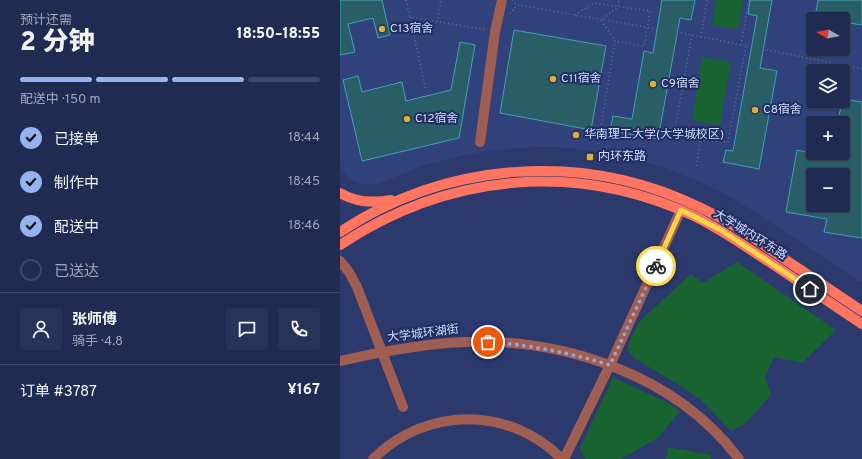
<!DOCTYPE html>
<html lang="zh">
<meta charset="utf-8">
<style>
:root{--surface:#202b52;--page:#283359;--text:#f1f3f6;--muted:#a2a7b8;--line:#3d4769;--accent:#95b2f1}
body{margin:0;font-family:Overpass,"Noto Sans SC",sans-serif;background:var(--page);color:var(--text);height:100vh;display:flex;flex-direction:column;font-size:15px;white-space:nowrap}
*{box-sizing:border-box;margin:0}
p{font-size:13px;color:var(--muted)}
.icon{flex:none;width:22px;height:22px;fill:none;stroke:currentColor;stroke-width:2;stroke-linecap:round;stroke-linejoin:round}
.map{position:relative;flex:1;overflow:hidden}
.details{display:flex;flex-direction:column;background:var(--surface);width:340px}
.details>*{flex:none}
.needle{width:26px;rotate:279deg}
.tools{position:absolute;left:466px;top:12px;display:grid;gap:8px}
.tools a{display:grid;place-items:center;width:44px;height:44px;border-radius:4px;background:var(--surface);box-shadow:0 1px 3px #0004,0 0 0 1px var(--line);font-size:20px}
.pin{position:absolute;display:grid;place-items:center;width:34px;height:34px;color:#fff;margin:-17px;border:2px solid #fff;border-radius:50%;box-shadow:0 1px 4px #0007}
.courier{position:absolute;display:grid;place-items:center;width:40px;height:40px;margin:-20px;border:3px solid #ffd54a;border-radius:50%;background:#fff;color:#222;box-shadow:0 1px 5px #0007}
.headline em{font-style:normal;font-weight:800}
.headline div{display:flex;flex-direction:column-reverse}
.headline{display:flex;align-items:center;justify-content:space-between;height:68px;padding:0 20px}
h1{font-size:26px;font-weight:800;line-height:30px}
.bar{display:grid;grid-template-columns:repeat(4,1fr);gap:6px 4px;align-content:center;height:48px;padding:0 20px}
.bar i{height:5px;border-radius:3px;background:var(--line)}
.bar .selected{background:var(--accent)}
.bar p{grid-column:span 4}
.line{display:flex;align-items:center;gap:10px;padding:0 20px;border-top:1px solid var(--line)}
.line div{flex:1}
.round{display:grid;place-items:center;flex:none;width:42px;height:42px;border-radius:4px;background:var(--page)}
ol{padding:0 20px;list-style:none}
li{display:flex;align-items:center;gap:12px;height:44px}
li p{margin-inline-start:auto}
li .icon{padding:4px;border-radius:50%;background:var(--accent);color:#111;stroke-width:4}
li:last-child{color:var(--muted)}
li i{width:22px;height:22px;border:2px solid var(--line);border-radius:50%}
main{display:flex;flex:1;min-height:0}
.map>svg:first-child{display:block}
</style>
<main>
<section class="details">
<div class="headline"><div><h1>2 分钟</h1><p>预计还需</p></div><em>18:50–18:55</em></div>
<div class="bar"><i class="selected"></i><i class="selected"></i><i class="selected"></i><i></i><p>配送中 · 150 m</p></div>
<ol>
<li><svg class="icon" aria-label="check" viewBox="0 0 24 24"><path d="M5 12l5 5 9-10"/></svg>已接单<p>18:44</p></li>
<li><svg class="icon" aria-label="check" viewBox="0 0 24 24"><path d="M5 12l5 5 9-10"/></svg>制作中<p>18:45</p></li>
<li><svg class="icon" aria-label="check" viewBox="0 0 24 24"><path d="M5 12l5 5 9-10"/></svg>配送中<p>18:46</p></li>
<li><i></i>已送达</li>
</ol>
<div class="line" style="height:72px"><a class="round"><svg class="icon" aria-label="person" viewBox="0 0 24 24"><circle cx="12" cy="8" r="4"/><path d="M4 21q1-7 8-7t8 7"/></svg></a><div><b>张师傅</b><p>骑手 · 4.8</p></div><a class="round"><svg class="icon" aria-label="chat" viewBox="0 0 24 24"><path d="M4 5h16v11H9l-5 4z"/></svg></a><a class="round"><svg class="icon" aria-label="phone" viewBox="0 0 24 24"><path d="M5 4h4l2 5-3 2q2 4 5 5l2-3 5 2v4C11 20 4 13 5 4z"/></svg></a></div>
<div class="line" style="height:52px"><div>订单 #3787</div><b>¥167</b></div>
</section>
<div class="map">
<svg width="522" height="459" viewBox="0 0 522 459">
<rect width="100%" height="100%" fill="#2b396d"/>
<path fill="#31417c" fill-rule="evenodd" d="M0,0H522V281H519L415,212L380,191L324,167L273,154L219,147H193L152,150L124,155L85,165L38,184H22L14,182L8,177L0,166ZM473,19H503V49H473ZM473,71H503V101H473ZM473,123H503V153H473ZM473,175H503V205H473Z"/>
<g fill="#196331">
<path d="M376,0H403L398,29L372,25Z"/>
<path d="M362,57L391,62L380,125L352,121Z"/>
<path d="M397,262L496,330L462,363L434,357L425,377L431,395L405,424L391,431L360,399L339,385L294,358L288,351L289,342L299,322L351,274L363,283Z"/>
<path d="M273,377L330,404L340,411L319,437L281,459H245L240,450L241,446Z"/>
<path d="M328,447L372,455L371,459H326Z"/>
</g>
<g fill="#2a5e67" stroke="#40a2b2" fill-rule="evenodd">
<path d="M0,0H42L50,35L38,38L33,18L8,24L15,52L0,55Z"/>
<path d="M322,0H355L351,20L340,18L318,139L270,131L273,116L292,119L304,51L313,53Z"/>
<path d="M410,0H432L420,68L437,71L419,169L383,162L386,150L393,151L417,16L408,14Z"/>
<path d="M478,0H522V25L503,22V19L475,17Z"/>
<path d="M174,30L266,46L251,130L160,113Z"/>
<path d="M120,42L135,45L119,138L22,161L3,80L18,76L22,92L62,82L66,101L111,90Z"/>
<path d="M503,99L522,102V238L484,232L487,219L446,212L457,150L491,157L492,153H503V123H497ZM473,175H503V205H473Z"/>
</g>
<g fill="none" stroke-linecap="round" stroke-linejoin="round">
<g stroke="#616f9c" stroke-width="1.5" stroke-dasharray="1 3" stroke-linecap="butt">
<path d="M66,0L70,17L146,30"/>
<path d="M172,0L177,5L317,29"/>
<path d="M170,14L177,5"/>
<path d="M235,15L254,3L310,11L304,46L275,41"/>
<path d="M70,17L86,91"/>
<path d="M97,22L101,0"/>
<path d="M337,32L412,47"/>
<path d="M352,35L335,129L360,140L356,169"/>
<path d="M361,37L367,0"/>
<path d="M401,45L409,0"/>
<path d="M423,49L522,69"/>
<path d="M360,140L388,142L406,46"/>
<path d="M258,144L275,41L261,20L278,7L279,0"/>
</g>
<g stroke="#a05d52" stroke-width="10">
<path d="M140,142L155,32L162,0"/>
<path d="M0,261L9,272L17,287L63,407"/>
<path d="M0,361C40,352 82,344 123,342C225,338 336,375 399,459"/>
<path d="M33,459C86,407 168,405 222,459"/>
<path d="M224,459L270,365L341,210"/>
</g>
<g stroke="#ff7562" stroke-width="10">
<path d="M0,193C15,202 34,203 51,200"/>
<path d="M0,232C107,161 244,151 359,207C387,220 412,237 437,254C465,273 494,292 522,311"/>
<path d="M0,245C108,173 236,161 354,216C381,229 406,247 431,263C462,284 492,304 522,324"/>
</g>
</g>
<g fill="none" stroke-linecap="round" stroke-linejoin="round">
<path stroke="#97a4cb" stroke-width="4" stroke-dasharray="0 7.2" d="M148,342C190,345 230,353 270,365L316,266"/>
<path stroke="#ffd54a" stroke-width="5" d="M316,266L341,210L381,230L470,289"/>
</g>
<g fill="#dbb233" stroke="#212e61" stroke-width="1.5">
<circle cx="42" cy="29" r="4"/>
<circle cx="213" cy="79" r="4"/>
<circle cx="313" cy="84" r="4"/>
<circle cx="415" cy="110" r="4"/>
<circle cx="67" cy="119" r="4"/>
<circle cx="236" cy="135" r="4"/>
<rect x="246" y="153" width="8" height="8" rx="2"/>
</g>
<g text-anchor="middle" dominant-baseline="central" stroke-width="4" stroke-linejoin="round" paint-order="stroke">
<g font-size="12" fill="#d1ddfd" stroke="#212e61" text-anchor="start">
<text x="50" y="29">C13宿舍</text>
<text x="221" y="79">C11宿舍</text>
<text x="321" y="84">C9宿舍</text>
<text x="423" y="110">C8宿舍</text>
<text x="75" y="119">C12宿舍</text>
<text x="244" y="135">华南理工大学(大学城校区)</text>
<text x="258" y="157">内环东路</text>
</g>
<g font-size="12" fill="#d1ddfd" stroke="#212e61">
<text transform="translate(410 235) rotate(32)">大学城内环东路</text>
<text transform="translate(83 334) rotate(-7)">大学城环湖街</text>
</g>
</g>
</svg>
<div class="tools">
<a><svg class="needle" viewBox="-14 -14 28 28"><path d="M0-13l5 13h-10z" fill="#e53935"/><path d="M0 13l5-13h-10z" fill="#a2a7b8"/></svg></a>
<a><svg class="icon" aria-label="layers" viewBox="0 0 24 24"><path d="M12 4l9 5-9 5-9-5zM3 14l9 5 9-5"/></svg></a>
<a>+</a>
<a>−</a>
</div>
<div class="pin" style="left:148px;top:342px;background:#ea580c"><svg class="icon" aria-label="bag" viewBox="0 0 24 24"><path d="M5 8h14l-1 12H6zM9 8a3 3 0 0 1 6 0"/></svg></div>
<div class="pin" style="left:470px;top:289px;background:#1f2937"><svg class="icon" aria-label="home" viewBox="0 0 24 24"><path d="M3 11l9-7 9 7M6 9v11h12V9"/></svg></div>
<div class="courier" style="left:316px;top:266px"><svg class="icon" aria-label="bike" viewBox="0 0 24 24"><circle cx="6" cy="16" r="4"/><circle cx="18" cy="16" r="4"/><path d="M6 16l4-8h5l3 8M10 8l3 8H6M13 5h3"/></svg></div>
</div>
</main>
